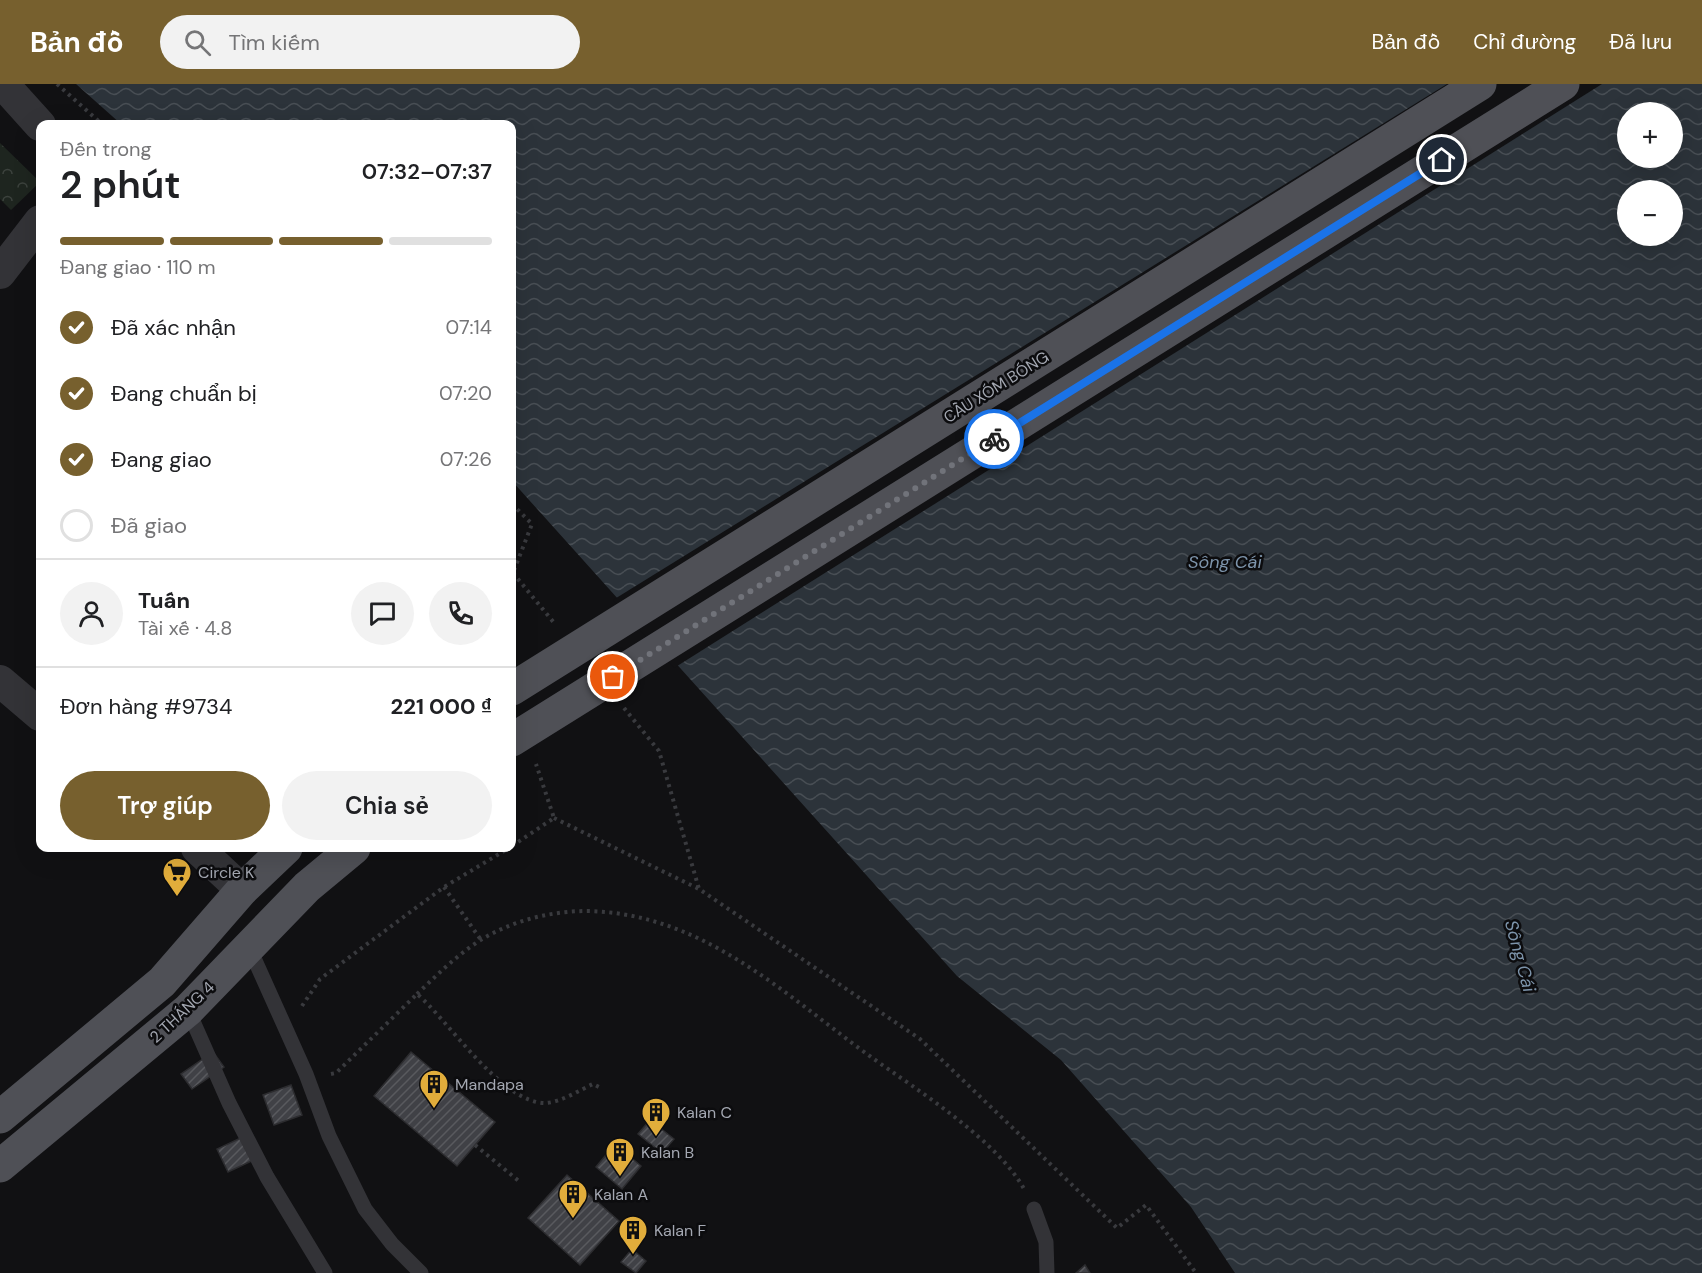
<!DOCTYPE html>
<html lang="vi">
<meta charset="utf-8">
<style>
:root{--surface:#fff;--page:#f2f2f2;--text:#202124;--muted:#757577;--line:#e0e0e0;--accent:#77602e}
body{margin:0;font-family:"DM Sans",sans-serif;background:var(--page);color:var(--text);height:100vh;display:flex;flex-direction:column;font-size:22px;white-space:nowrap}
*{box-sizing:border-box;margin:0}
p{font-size:20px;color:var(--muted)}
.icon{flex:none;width:33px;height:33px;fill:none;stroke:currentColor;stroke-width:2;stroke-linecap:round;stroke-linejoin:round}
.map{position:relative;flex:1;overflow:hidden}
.drawer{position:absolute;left:36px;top:36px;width:480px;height:732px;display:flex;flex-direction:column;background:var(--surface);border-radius:12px;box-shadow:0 6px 24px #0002}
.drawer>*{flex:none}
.fabs{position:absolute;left:1617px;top:18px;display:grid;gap:12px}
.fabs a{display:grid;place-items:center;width:66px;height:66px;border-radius:50%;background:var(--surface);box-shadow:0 6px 24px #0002;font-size:30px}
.pin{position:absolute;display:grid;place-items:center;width:51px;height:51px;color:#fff;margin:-26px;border:3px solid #fff;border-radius:50%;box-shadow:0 2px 6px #0007}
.courier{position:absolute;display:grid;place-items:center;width:60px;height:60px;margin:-30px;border:4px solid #1a73e8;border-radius:50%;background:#fff;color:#222;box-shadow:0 2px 8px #0007}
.head em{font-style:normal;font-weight:600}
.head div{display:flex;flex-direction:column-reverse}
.head{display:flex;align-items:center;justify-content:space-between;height:102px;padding:0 24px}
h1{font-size:39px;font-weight:600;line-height:45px}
.bar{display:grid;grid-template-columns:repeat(4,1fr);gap:9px 6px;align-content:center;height:72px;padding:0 24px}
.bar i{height:8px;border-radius:4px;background:var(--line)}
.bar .on{background:var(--accent)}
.bar p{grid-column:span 4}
.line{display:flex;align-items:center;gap:15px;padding:0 24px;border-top:2px solid var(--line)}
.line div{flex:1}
.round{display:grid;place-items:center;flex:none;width:63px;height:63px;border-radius:32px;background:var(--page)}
ol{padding:0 24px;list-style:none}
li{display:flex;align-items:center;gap:18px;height:66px}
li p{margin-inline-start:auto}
li .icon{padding:6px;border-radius:50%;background:var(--accent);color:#fff;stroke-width:4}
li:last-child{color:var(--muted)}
li i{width:33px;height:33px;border:3px solid var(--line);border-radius:50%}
.primary-button{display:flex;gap:12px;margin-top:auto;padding:12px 24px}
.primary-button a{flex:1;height:69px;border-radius:36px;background:var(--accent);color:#fff;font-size:24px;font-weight:600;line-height:69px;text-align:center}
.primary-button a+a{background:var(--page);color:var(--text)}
header{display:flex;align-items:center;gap:36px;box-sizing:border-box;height:84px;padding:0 30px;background:var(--accent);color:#fff}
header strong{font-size:28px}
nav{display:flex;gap:33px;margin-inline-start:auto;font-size:21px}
.search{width:420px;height:54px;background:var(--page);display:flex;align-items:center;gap:15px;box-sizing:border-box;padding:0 21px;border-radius:33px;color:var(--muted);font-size:22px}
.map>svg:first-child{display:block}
</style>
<header>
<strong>Bản đồ</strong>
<div class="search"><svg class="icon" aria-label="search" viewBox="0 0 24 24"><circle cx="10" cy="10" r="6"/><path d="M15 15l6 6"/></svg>Tìm kiếm</div>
<nav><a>Bản đồ</a><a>Chỉ đường</a><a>Đã lưu</a></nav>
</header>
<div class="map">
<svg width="1702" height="1189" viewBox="0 0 1702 1189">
<defs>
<pattern id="park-crowns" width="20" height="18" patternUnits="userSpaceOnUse" patternTransform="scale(1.5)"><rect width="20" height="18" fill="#1e251f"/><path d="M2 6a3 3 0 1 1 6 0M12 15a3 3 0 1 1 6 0" fill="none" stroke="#3c423d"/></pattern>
<pattern id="water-waves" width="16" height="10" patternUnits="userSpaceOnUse" patternTransform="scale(1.5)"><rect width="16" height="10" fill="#2c333a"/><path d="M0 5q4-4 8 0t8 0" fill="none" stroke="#484e54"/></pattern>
<pattern id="building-hatch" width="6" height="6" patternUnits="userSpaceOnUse" patternTransform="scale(1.5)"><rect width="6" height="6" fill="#404146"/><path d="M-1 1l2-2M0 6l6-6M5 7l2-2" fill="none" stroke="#595a5e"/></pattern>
</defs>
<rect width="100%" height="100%" fill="#111113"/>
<path fill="url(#park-crowns)" d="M0,59L40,98L11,126L0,115Z"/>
<path fill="url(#water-waves)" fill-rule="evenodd" d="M76,0H1702V1189H1235L1191,1123L1061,976L957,892L512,397V40H121ZM1628,28H1672V74H1628ZM1628,106H1672V152H1628Z"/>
<path fill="#111113" d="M1447,0H1602L674,584L613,516Z"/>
<g fill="url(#building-hatch)" stroke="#2c2c2f" stroke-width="1.5">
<path d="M213,968L224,983L192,1005L181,990Z"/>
<path d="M411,968L495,1038L457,1082L374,1012Z"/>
<path d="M291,1001L302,1031L274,1041L263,1011Z"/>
<path d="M650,1036L674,1055L662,1069L638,1050Z"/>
<path d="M247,1051L258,1074L228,1088L217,1065Z"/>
<path d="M615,1060L641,1082L622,1105L596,1083Z"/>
<path d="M567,1091L619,1137L580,1181L528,1134Z"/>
<path d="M632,1165L646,1177L636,1189L621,1178Z"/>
<path d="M1085,1181L1090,1189H1076Z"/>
</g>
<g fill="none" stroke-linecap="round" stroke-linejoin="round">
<g stroke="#393a3e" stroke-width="4" stroke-dasharray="3 4.5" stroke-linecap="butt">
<path d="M57,0L102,40"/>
<path d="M512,420L532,440L513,489L512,508"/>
<path d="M513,489L555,540"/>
<path d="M624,624L659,667L699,805"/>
<path d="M554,734L699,805L920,955L1117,1144L1146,1121L1196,1189"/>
<path d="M512,762L554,734L536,680"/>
<path d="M444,803L481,856"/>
<path d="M417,910C437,891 456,872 479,857C511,837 550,827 587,827C702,829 783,909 871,973C916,1005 998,1057 1024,1105"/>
<path d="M302,922L320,895L444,803L509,764"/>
<path d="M331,990L336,989L417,910C449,937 502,1020 546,1019C561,1018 580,1006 593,1000L601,1004"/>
<path d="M475,1061L520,1098"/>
</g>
<g stroke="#333337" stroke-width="15">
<path d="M249,863L306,990L329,1052L365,1125L392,1160L421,1189"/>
<path d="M188,926L229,1019L267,1093L325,1189"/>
<path d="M1034,1125L1046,1158L1047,1189"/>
</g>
<g stroke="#333337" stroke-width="32">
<path d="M3,0L40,41"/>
<path d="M0,189L40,137"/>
<path d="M0,597L40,631"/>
<path d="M197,764L242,806"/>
</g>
<g stroke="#4f5056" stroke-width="33">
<path d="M0,1033L162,898L242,806L286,764"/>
<path d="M0,1082L188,926L307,803L354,764"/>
</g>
<g stroke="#4f5056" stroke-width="33">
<path d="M512,605L1480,0"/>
<path d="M512,656L1563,0"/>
</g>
</g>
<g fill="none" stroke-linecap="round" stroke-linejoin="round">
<path stroke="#71737a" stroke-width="6" stroke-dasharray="0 10.8" d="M613,593L994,355"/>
<path stroke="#1a73e8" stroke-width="8" d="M994,355L1442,76"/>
</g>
<defs>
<g id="supermarket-pin" transform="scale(1.5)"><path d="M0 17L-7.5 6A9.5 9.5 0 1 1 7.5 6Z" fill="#e1ad3b" stroke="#0c0c0e"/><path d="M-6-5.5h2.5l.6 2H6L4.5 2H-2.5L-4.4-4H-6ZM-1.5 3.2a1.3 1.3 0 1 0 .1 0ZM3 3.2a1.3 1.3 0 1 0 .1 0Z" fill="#111"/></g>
<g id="building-pin" transform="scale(1.5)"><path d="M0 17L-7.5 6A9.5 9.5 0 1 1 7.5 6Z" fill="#e1ad3b" stroke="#0c0c0e"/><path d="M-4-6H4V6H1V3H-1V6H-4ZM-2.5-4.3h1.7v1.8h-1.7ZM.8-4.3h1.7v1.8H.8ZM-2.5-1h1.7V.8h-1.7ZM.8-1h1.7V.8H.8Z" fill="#111"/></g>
</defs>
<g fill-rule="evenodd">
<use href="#supermarket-pin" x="177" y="788"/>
<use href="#building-pin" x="434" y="1000"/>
<use href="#building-pin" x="656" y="1028"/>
<use href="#building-pin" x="620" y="1068"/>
<use href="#building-pin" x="573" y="1110"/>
<use href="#building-pin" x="633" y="1146"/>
</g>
<g text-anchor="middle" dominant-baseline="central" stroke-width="5" stroke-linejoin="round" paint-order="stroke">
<g font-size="16" fill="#a4a8b2" stroke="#0c0c0e">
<text transform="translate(996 303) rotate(-32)">CẦU XÓM BÓNG</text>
<text transform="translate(182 928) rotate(-43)">2 THÁNG 4</text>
</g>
<g font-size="16" fill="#a4a8b2" stroke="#0c0c0e" text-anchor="start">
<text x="198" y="788">Circle K</text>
<text x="455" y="1000">Mandapa</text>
<text x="677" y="1028">Kalan C</text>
<text x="641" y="1068">Kalan B</text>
<text x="594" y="1110">Kalan A</text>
<text x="654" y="1146">Kalan F</text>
</g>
<g font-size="18" font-style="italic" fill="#7d94ab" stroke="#0c0c0e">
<text x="1225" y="478">Sông Cái</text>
<text transform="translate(1520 872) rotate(75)">Sông Cái</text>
</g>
</g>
</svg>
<div class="fabs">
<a>+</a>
<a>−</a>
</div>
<div class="pin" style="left:613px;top:593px;background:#ea580c"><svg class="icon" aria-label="bag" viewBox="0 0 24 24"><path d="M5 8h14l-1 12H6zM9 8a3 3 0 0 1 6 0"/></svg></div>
<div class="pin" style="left:1442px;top:76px;background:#1f2937"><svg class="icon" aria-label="home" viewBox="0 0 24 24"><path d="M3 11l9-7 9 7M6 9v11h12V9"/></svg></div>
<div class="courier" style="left:994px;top:355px"><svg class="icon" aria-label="bike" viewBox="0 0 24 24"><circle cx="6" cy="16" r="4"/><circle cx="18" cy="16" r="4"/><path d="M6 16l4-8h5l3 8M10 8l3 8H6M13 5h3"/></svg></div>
<section class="drawer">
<div class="head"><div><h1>2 phút</h1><p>Đến trong</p></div><em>07:32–07:37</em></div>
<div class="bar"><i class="on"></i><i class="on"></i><i class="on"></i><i></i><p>Đang giao · 110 m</p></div>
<ol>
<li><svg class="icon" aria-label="check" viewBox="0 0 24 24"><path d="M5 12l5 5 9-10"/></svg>Đã xác nhận<p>07:14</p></li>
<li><svg class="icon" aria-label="check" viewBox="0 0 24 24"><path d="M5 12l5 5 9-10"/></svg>Đang chuẩn bị<p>07:20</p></li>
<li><svg class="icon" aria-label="check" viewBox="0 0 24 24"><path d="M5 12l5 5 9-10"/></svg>Đang giao<p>07:26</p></li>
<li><i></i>Đã giao</li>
</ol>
<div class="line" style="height:108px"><a class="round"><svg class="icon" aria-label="person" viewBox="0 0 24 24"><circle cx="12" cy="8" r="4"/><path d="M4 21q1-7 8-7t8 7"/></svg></a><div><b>Tuấn</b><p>Tài xế · 4.8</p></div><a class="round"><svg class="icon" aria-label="chat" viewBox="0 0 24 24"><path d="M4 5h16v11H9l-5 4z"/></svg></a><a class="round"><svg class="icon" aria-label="phone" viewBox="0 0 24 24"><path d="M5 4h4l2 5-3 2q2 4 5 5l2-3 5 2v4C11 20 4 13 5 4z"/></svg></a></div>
<div class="line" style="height:78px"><div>Đơn hàng #9734</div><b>221 000 ₫</b></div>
<div class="primary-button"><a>Trợ giúp</a><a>Chia sẻ</a></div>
</section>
</div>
